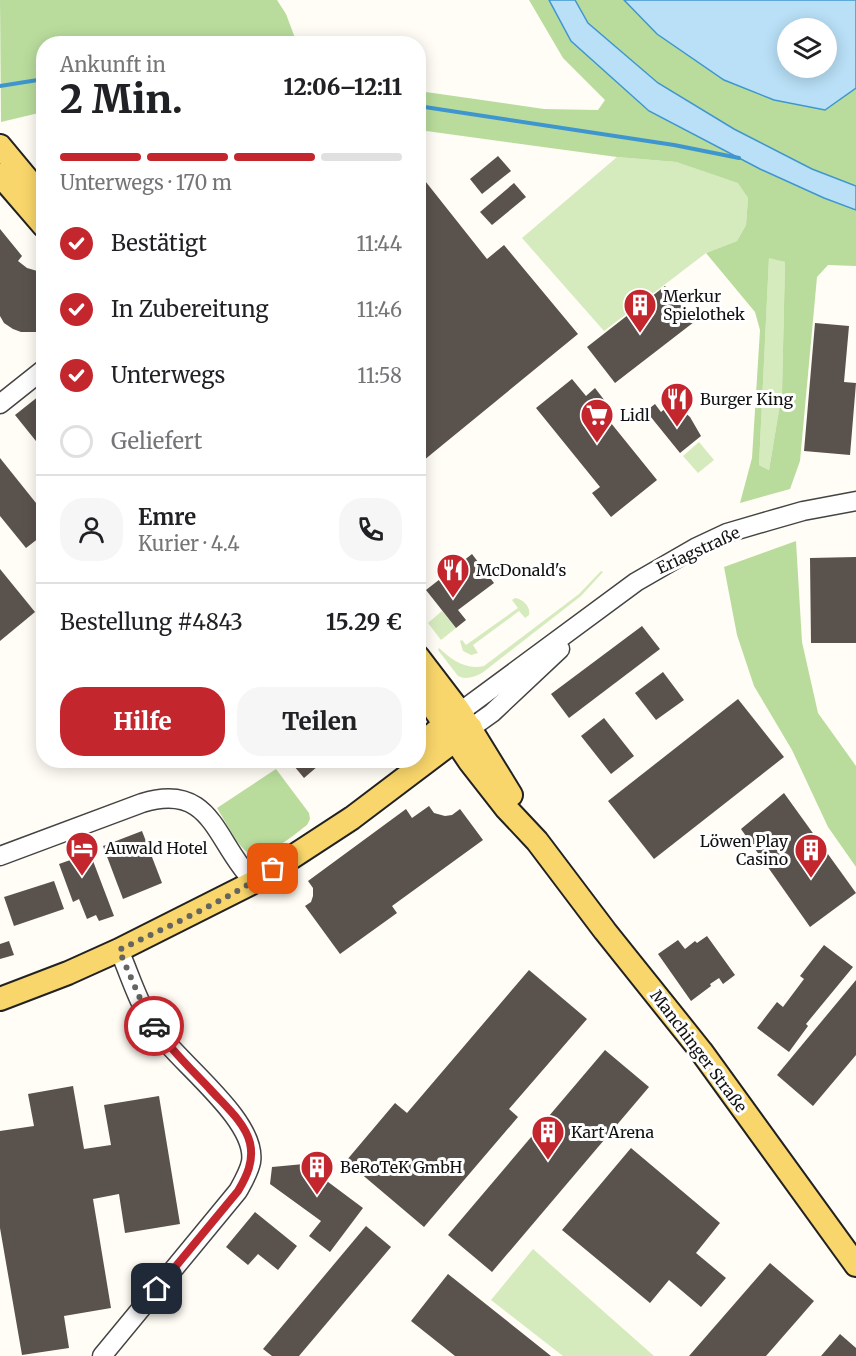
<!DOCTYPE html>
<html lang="de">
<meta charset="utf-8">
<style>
:root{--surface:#fff;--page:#f6f6f6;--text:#202124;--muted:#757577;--line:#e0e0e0;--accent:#c4262e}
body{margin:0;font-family:Merriweather,serif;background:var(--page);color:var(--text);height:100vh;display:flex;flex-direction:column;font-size:22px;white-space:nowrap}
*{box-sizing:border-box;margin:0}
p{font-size:20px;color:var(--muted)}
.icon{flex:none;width:33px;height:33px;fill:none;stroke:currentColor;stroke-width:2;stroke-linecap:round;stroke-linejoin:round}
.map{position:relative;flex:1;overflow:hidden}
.sheet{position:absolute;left:36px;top:36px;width:390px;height:732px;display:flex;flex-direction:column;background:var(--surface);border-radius:24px;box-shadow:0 3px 15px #0003}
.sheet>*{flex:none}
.tools{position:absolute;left:777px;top:18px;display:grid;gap:12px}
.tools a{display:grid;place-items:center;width:60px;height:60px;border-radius:50%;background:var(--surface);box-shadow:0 3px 15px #0003;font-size:30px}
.pin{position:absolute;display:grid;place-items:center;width:51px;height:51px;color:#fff;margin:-26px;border-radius:12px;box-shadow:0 3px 9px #0006}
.courier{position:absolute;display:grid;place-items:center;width:60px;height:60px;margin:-30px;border:4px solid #c4262e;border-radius:50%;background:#fff;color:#222;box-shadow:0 2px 8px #0007}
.overview em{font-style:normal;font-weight:800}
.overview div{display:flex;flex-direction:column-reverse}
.overview{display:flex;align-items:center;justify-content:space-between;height:102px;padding:0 24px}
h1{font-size:39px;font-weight:800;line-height:45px}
.bar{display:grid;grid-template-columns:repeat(4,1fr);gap:9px 6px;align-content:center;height:72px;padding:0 24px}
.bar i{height:8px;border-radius:4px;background:var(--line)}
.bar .on{background:var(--accent)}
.bar p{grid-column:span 4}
.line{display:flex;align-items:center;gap:15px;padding:0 24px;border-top:2px solid var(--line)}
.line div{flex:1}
.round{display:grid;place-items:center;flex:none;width:63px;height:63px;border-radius:24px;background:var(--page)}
ol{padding:0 24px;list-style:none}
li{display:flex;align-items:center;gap:18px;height:66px}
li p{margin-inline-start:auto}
li .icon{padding:6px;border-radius:50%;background:var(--accent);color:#fff;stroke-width:4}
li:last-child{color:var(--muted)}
li i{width:33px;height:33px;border:3px solid var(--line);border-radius:50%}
.action{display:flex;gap:12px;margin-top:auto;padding:12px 24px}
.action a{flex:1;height:69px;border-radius:24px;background:var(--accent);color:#fff;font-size:24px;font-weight:800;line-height:69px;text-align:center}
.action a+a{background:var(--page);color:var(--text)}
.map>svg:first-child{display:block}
</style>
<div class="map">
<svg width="856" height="1356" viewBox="0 0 856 1356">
<rect width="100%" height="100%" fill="#fffdf5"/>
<g fill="#d5ebbd">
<path d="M617,98L731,127L778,155L856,166V259L753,192L740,185L748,198L746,225L737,241L706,253L604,331L522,238L617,157L676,162L730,180Z"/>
<path d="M769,257L785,262L782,392L769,470L759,465Z"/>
<path d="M699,442L714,460L698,473L683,456Z"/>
<path d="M601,571L603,572L581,596L482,673C474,677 466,680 458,676L438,650L439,648C452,660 465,670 484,666L579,594Z"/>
<path d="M515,598C523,599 531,607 529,615L525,618L519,611L473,645L478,653L471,655L463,651L460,641L462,640L466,645L518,608L512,600Z"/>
<path d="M442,611L456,628L441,640L428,623Z"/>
<path d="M533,1249L654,1356H563L491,1300Z"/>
</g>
<g fill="#b9dc9c" fill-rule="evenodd">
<path d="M0,0H277L286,14L295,38L292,44H44L43,112L1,122Z"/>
<path d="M529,0H549L571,41L760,169L824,198L856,210V266L828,265L817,277L800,461L790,489L740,503L752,458L760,330L755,312L706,253L737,241L746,225L748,198L738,183L676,162L617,157L419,130V91L544,109L598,110L605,100L563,58ZM769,258L785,262L782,392L769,470L759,465Z"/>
<path d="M575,0H624L657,34L825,110L856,88V186L812,169L734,129L658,83L588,23Z"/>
<path d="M796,541L802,642L818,713L856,766V867L828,827L792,750L754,686L737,635L724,567Z"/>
<path d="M276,769L309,813L310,819L307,825C296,833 264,861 250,854C238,848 225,820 217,808Z"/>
</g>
<g fill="#b9e0f7" stroke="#3f96cf" stroke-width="1.5" fill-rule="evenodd">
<path d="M549,0H575L588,23L658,83L734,129L812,169L856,186V210L824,198L760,169L649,111L571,41Z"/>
<path d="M624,0H856V88L825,110L774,100L724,80L657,34ZM788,28H826V68H788Z"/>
</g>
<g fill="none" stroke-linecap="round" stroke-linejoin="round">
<g stroke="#3f96cf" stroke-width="4">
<path d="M0,86L44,79"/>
<path d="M418,106L674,145L739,158"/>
</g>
</g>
<g fill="#5a524d">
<path d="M498,156L511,171L482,194L470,179Z"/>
<path d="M418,172L487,259L504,245L578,334L418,465Z"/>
<path d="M514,183L526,197L492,225L480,212Z"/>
<path d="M0,229L22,256L18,261L27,268L44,273V328L37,332H21L13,329L4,323L0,316Z"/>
<path d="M665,286L694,322L615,383L587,347Z"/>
<path d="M815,323L849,326L844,382L856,383L850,455L804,451Z"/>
<path d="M572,379L586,396L595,388L605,401L598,407L657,480L611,517L592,493L600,487L536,408Z"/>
<path d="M44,392V451L15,415Z"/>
<path d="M673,402L690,417L701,436L680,453L646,411L655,404L661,412Z"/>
<path d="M0,458L44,513V534L26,548L0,516Z"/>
<path d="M472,554L494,583L458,610L466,620L456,628L426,590Z"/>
<path d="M856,557V643H811L810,558Z"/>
<path d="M0,569L35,612L0,641Z"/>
<path d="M642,626L660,649L569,718L551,694Z"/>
<path d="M663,672L684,700L656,720L635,693Z"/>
<path d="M738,699L784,757L654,859L608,801Z"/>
<path d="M604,718L634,756L611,774L581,736Z"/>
<path d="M289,760H325L304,778Z"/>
<path d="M784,793L856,893L810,927L741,829Z"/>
<path d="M429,806L434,813L445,816L452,815L460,809L483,840L392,906L397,913L340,954L305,906L311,902L313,896V888L308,881L406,809L412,818Z"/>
<path d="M142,831L162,883L123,899L103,846Z"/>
<path d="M90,853L114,916L99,921L96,915L87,919L79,899L73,902L59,864Z"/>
<path d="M54,881L64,909L14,926L4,897Z"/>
<path d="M707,936L735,975L723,984L719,978L710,984L711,986L691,1001L658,954L678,940L685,949L695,941L697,943Z"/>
<path d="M9,941L14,955L0,959V944Z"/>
<path d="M824,945L853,967L806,1024L808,1026L789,1052L757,1028L777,1002L783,1007L804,979L800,976Z"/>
<path d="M529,970L587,1019L509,1109L518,1117L424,1227L346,1161L395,1103L407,1113Z"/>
<path d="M856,980V1055L813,1106L777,1075Z"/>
<path d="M605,1050L649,1087L492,1272L448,1235Z"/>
<path d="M73,1086L84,1149L111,1145L104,1105L159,1096L180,1224L125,1233L119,1194L93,1199L111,1308L64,1316L69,1348L22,1355L0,1228V1131L34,1126L28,1094Z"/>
<path d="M631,1148L720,1223L696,1253L726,1278L701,1307L669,1280L650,1303L562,1230Z"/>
<path d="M304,1164L363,1208L330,1252L309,1236L321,1221L270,1184L272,1167Z"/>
<path d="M255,1212L297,1246L278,1270L258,1254L248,1265L226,1247Z"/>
<path d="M366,1226L391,1247L299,1356H272L263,1349Z"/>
<path d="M770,1263L814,1301L766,1356H689Z"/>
<path d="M448,1274L551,1356H455L411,1321Z"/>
<path d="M840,1334L856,1348V1356H821Z"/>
</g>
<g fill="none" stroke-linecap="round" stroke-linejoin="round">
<g stroke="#444" stroke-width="21">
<g id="minor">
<path d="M0,404L44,369"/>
<path d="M460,712L636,582L695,548L727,533L768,521L803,511L856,501"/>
<path d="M471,728L492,713L560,649"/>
<path d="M0,856L142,803C213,781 215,843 254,882"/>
<path d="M102,1356L238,1191C243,1182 249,1172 251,1162C258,1120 176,1061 153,1026C138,1003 130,975 119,950"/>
</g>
</g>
<g stroke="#222" stroke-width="26">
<g id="major">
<path d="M0,146L44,199"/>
<path d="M0,175L44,226"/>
<path d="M418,657L460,712L511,795"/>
<path d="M418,685L470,762L506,808L537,841L605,931L701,1051L856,1265"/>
<path d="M418,747L454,716"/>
<path d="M0,999L68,973L119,950L254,882L352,818L471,728"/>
</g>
</g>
<use href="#minor" stroke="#fff" stroke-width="18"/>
<use href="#major" stroke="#f9d66b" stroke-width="22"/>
</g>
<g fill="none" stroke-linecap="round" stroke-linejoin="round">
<path stroke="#646461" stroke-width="6" stroke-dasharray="0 10.8" d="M154,1026L145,1010L119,950C171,925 225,901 273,869"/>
<path stroke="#c4262e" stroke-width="8" d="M154,1026C170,1049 190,1068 209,1088C223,1104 245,1122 250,1143C254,1161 247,1176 238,1191L157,1289"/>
</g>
<defs>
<g id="building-pin" transform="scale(1.725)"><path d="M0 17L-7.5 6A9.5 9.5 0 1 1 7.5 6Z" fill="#c4262e" stroke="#fff"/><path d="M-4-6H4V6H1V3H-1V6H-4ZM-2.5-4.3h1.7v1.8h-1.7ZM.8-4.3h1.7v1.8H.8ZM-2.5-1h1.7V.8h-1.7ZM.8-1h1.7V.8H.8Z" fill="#fff"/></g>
<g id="restaurant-pin" transform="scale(1.725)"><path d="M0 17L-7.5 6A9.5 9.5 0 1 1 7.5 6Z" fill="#c4262e" stroke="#fff"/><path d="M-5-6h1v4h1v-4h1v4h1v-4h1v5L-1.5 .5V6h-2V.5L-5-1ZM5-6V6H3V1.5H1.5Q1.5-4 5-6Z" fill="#fff"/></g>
<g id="supermarket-pin" transform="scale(1.725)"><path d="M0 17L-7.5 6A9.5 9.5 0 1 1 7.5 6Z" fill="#c4262e" stroke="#fff"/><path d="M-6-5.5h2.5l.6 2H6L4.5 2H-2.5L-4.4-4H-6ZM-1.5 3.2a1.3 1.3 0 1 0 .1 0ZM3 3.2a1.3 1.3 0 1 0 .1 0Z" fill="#fff"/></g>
<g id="hotel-pin" transform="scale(1.725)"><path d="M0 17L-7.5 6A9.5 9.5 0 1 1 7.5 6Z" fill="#c4262e" stroke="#fff"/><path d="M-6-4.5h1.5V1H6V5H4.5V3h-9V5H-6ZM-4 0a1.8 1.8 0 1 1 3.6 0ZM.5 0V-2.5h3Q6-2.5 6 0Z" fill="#fff"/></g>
</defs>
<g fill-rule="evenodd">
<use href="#building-pin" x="640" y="305"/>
<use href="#restaurant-pin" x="677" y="399"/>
<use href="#supermarket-pin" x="597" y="415"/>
<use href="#restaurant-pin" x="453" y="570"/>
<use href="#hotel-pin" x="82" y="848"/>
<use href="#building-pin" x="811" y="850"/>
<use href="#building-pin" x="548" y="1132"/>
<use href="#building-pin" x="317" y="1167"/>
</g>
<g text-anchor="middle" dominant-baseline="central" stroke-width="6" stroke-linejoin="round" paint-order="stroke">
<g font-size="16" fill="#111" stroke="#fff" text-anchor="start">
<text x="663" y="296">Merkur<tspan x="663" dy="18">Spielothek</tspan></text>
<text x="700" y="399">Burger King</text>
<text x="620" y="415">Lidl</text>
<text x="476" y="570">McDonald's</text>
<text x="788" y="841" text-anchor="end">Löwen Play<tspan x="788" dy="18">Casino</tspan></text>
<text x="105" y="848">Auwald Hotel</text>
<text x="571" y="1132">Kart Arena</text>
<text x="340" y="1167">BeRoTeK GmbH</text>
</g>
<g font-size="16" fill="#111" stroke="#fff">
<text transform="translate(698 550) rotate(-25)">Eriagstraße</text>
<text transform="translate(699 1051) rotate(53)">Manchinger Straße</text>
</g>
</g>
</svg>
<div class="tools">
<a><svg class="icon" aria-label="layers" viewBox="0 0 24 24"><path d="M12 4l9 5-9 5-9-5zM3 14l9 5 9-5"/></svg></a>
</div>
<div class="pin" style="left:273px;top:869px;background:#ea580c"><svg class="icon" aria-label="bag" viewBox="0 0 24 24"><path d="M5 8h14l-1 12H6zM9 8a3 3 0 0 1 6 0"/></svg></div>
<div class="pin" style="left:157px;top:1289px;background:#1f2937"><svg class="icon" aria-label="home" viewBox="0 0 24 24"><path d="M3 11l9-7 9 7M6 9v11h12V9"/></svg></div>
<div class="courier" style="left:154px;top:1026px"><svg class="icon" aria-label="car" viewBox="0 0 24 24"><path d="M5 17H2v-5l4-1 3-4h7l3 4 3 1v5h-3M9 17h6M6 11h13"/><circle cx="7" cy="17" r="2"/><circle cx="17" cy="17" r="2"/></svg></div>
<section class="sheet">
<div class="overview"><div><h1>2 Min.</h1><p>Ankunft in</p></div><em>12:06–12:11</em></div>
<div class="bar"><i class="on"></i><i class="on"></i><i class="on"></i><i></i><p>Unterwegs · 170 m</p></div>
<ol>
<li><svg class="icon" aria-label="check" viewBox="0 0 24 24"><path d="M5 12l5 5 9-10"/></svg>Bestätigt<p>11:44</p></li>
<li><svg class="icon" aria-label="check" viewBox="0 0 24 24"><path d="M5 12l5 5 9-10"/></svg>In Zubereitung<p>11:46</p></li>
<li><svg class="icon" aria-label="check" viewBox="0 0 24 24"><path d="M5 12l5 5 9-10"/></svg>Unterwegs<p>11:58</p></li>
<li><i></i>Geliefert</li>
</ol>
<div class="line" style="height:108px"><a class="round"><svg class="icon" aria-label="person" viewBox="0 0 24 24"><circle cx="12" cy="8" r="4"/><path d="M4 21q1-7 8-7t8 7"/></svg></a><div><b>Emre</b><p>Kurier · 4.4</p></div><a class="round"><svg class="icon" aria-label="phone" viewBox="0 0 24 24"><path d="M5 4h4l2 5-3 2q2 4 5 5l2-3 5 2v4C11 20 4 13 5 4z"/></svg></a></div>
<div class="line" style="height:78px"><div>Bestellung #4843</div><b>15.29 €</b></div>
<div class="action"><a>Hilfe</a><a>Teilen</a></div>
</section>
</div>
